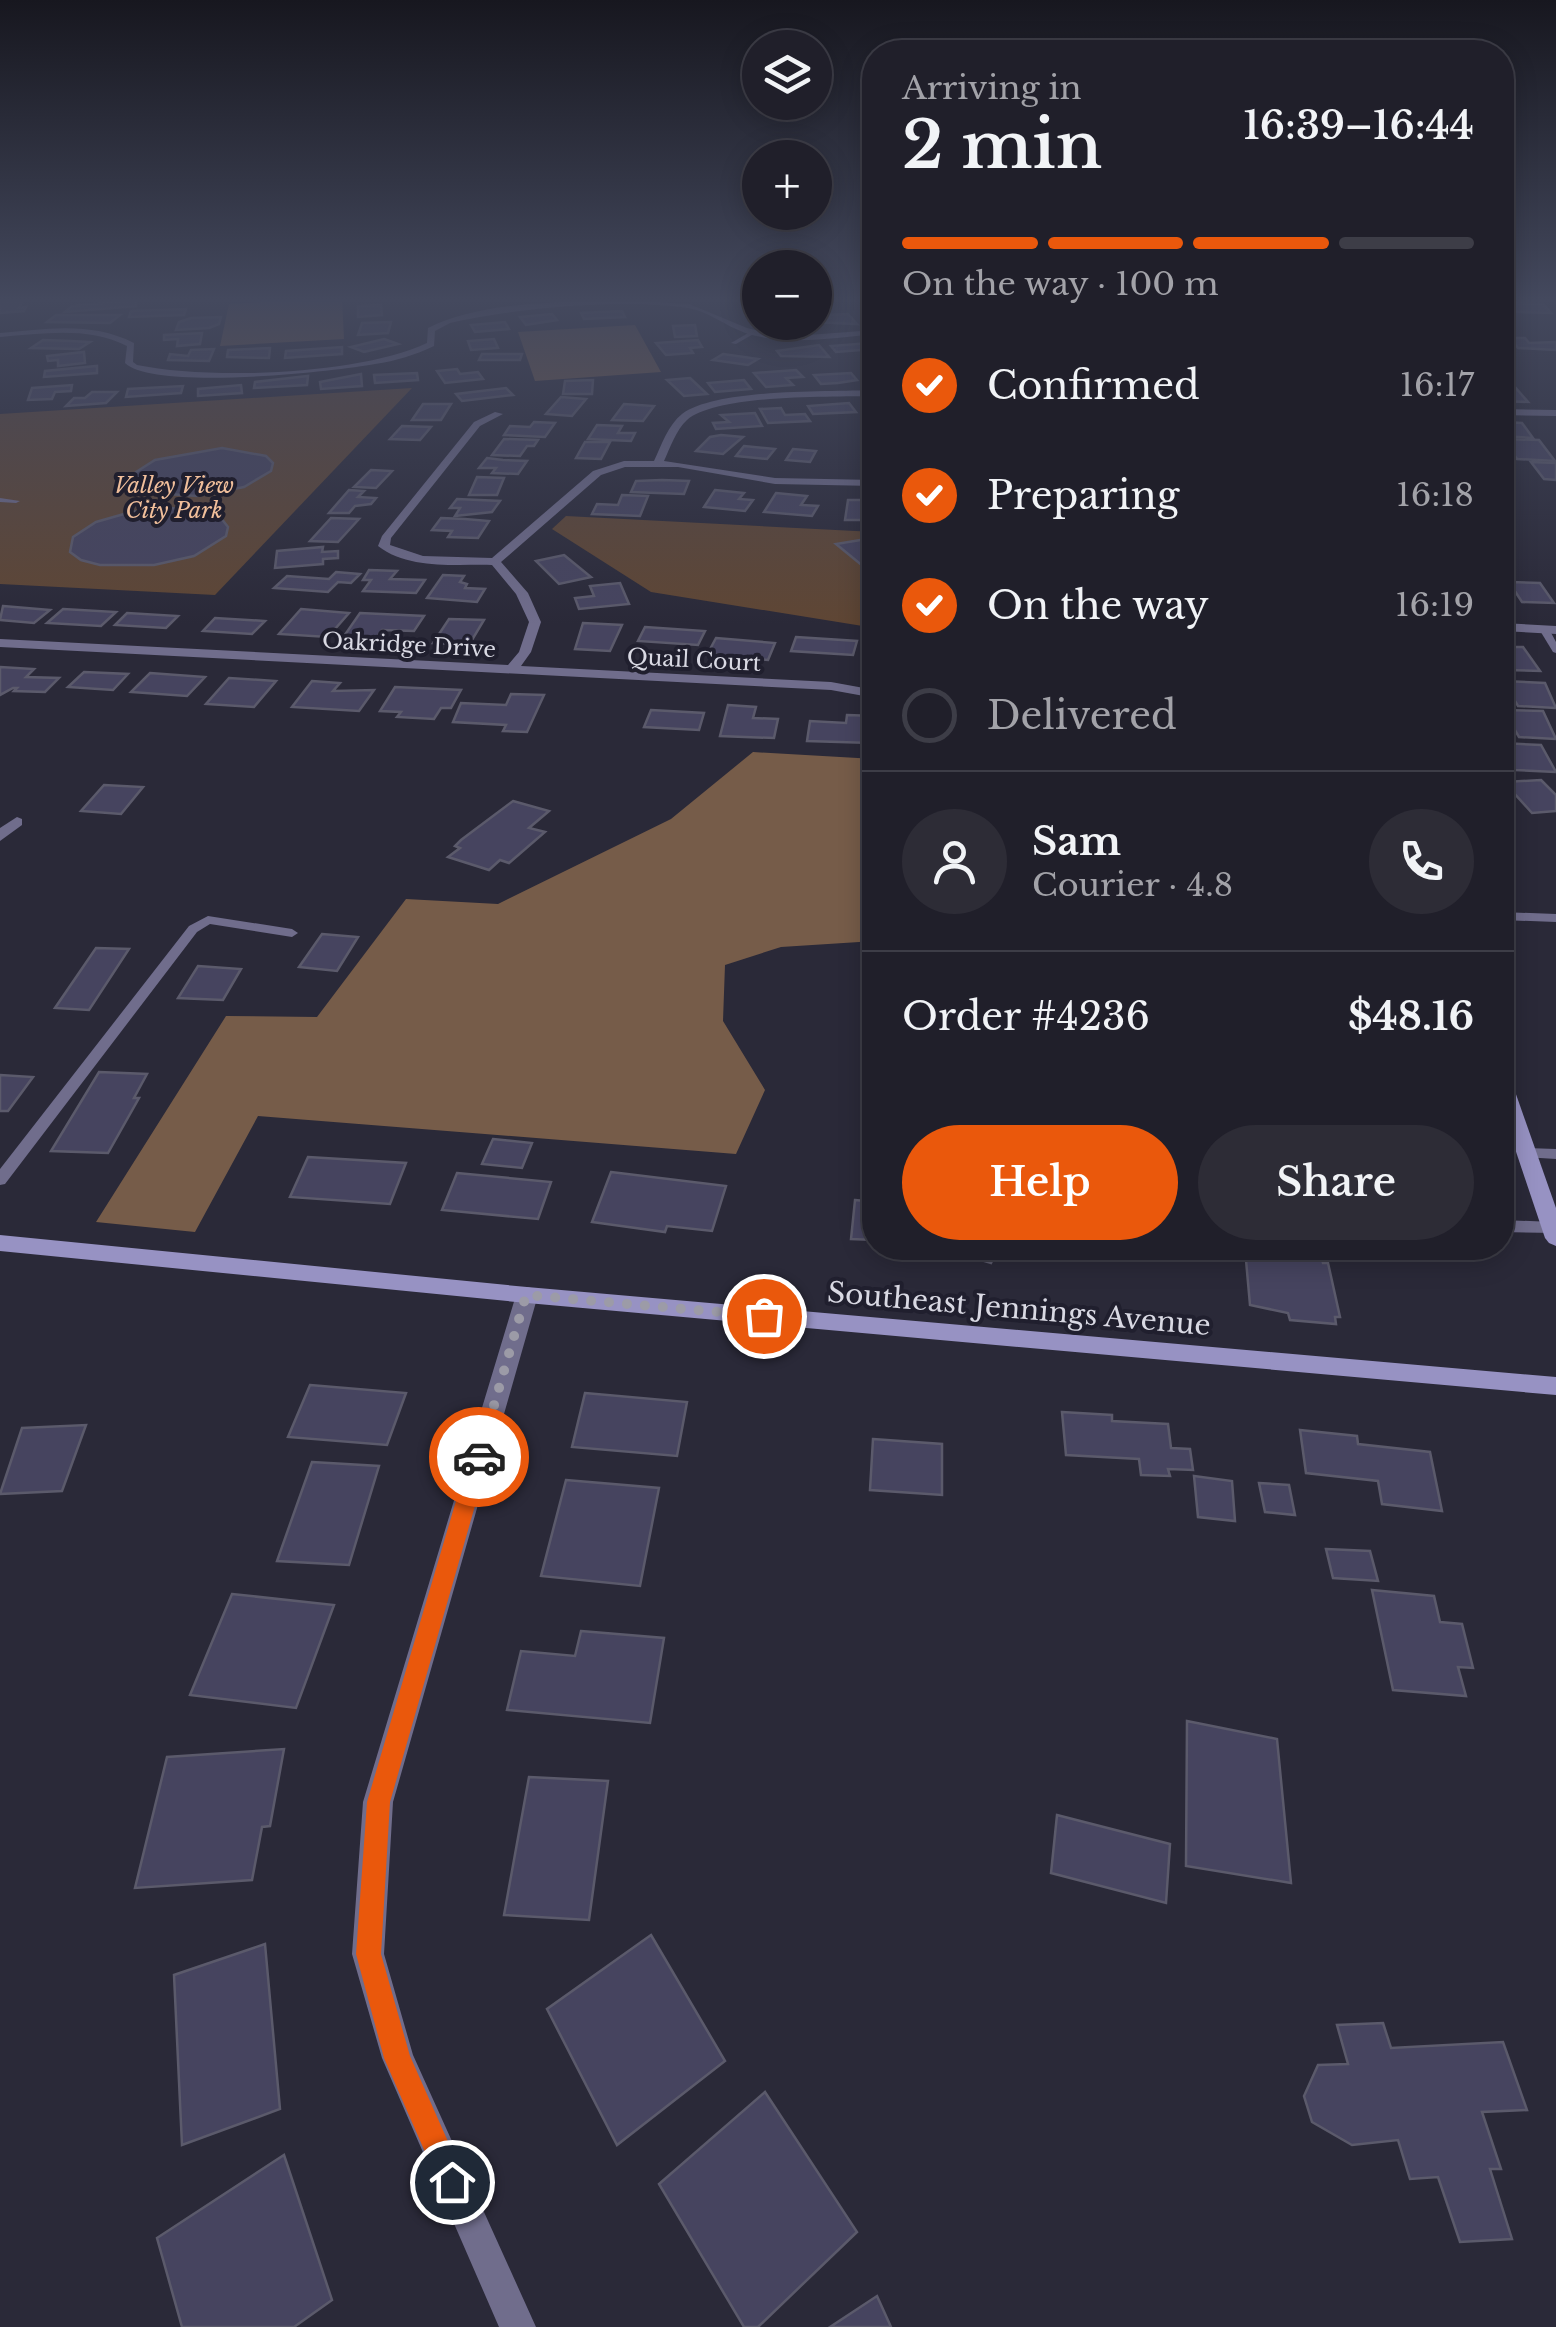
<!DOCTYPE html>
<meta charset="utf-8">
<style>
:root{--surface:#201f2a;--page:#2d2c36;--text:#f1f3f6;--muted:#a2a2a8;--line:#3d3d47;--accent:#ea580c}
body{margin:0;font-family:"Libre Baskerville",serif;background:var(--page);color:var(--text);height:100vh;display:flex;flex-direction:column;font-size:38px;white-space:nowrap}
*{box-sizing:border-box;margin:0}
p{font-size:32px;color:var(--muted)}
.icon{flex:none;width:55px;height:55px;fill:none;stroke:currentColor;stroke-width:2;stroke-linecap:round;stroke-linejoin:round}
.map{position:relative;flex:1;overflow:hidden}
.panel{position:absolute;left:862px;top:40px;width:652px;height:1220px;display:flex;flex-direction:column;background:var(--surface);border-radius:40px;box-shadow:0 5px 25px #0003,0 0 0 2px var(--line)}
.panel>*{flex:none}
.controls{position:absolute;left:742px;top:30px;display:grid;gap:20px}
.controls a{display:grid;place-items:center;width:90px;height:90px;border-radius:50%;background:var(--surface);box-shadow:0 5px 25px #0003,0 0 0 2px var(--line);font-size:50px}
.pin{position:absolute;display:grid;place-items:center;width:85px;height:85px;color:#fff;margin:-42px;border:5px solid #fff;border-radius:50%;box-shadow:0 2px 10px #0007}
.courier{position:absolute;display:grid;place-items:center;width:100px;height:100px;margin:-50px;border:8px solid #ea580c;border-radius:50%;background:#fff;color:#222;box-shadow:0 2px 12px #0007}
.overview em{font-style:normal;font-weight:600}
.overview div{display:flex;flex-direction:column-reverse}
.overview{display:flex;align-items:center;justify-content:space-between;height:170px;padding:0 40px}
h1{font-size:65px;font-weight:600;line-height:75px}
.bar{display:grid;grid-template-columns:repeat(4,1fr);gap:15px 10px;align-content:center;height:120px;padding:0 40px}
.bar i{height:12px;border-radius:8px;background:var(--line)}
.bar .selected{background:var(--accent)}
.bar p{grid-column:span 4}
.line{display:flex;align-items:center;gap:25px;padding:0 40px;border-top:2px solid var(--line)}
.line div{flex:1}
.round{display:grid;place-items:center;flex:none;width:105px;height:105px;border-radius:52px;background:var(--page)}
ol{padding:0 40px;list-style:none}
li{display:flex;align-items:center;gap:30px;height:110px}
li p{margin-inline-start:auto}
li .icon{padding:10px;border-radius:50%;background:var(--accent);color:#fff;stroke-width:4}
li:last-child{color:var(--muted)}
li i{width:55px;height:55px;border:5px solid var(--line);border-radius:50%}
.button{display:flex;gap:20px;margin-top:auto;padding:20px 40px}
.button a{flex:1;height:115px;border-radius:60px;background:var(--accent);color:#fff;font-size:40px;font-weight:600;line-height:115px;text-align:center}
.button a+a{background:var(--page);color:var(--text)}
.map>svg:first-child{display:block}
</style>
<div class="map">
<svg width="1556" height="2327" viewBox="0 0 1556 2327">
<rect width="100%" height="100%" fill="#2a2938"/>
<g fill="#5f4634">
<path d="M412,388L215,595L0,584V414Z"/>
<path d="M566,516L875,532V628L651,592L552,529Z"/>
</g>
<g fill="#765c49">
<path d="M342,298L344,339L220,346L229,304Z"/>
<path d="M635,325L661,372L535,381L518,332Z"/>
<path d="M753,752L875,759V941L781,947L725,965L723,1021L765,1090L736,1154L258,1116L195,1232L96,1222L226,1016L317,1017L406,899L498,904L671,819Z"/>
</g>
<g fill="#46445f" stroke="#5b5a6b" stroke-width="2.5">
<path d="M136,300V306L65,312L72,306Z"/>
<path d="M0,301H22L19,308L26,307L24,311L0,313Z"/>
<path d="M1504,303L1543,304L1551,313L1517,312Z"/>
<path d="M381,305L382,315L358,317V306Z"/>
<path d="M186,309L184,315L129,317L131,311Z"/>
<path d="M622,311L625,317L584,319L581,313Z"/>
<path d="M552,314L557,320L526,325L520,317Z"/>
<path d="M848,314L857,324L813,322L830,318L828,315Z"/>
<path d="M56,315H120L110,323L47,322Z"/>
<path d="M221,317L219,324L209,328L176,330L179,322L191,318Z"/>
<path d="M391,322L388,333L358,335L362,323Z"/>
<path d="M505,322L509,329L475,332L471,325Z"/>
<path d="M695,325L697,336L675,337L673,326Z"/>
<path d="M202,333L200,344L177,346L178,339L164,340V335Z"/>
<path d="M1510,338H1525L1529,343L1556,342V350L1518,348Z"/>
<path d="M384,339L398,344L364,352L351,347Z"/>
<path d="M494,339L498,348L471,350L468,341Z"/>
<path d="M43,340L71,341L90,342L79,349L31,348Z"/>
<path d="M698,340L702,347L690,348L693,353L666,355L656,343Z"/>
<path d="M870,343L875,349L836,352L831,346Z"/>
<path d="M819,345L829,357L781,356L777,351Z"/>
<path d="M342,347V354L285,358L286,351Z"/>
<path d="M270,348L269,358L227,357L228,350Z"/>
<path d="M214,349L209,361L168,360L170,354L188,356L191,350Z"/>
<path d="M84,352L85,363L58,366V360L48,361L47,356Z"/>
<path d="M482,354H522L520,360H479Z"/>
<path d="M723,354L758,359L748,365L713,360Z"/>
<path d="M97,366V373L44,377L45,371Z"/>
<path d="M457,369L460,374L478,372L483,379L445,383L437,371Z"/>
<path d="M796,370L803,377L786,378L793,385L766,387L754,373Z"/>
<path d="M417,373L418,380L375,383L374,375Z"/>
<path d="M851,373L857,380L838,383L821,384L814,375Z"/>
<path d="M361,374L362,386L321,389L320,382Z"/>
<path d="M308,376L307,385L254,388L255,382Z"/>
<path d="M690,378L707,394L684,396L667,380Z"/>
<path d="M593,380L592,394H563L565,381Z"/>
<path d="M744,380L751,389L715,392L708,383Z"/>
<path d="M72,385L71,391L55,392L52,399L28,400L32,388Z"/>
<path d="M241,385L242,393L198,396V389Z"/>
<path d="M183,386L181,393L126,397L128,389Z"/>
<path d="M1502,386H1514L1528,402L1502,401Z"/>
<path d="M506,388L513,395L462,401L456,394Z"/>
<path d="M92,392H117L106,403L66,406L74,398H85Z"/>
<path d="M561,397L586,399L572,416L546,414Z"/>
<path d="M849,403L856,412L813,414L808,406Z"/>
<path d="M423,404H451L441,420H412Z"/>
<path d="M624,404L654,406L643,421L612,420Z"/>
<path d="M781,408L785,415L805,414L810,421L768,423L760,409Z"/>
<path d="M755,413L762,426L716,429L713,423L729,422L721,415Z"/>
<path d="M534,422L555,423L545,437L504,435L510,426L530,427Z"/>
<path d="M1502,422L1522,423L1533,438L1502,436Z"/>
<path d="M597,425L622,426L618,433H635L631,441L588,439Z"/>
<path d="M402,426L431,427L420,440L390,439Z"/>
<path d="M721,435L743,437L723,454L696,451L710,437Z"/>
<path d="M504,439L538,440L534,446H527L520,456L492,455Z"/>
<path d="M1503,439L1539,440L1555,461L1517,459Z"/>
<path d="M585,442H610L601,459L576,458Z"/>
<path d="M744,446L775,449L767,459L736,456Z"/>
<path d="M222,448L266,456L273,463L271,471L244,487L197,496L153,493L139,487L133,480L136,472L155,460Z"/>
<path d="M793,449L816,451L810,462L786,460Z"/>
<path d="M487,458L503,460L527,461L518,474L492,473L496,468H479Z"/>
<path d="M1531,462L1556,463V480L1544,479Z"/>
<path d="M371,470L392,471L376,488L354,487Z"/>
<path d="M477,477L504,478L497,495H469Z"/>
<path d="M636,481L662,480L689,481L684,494L631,492Z"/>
<path d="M349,490L364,491L358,497L376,498L371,504L355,506L349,513H329Z"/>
<path d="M715,490L744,493L739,499L753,500L745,511L704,507Z"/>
<path d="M776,493L807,496L801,505L818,506L812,516L764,512Z"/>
<path d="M622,495L648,496L640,516L592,514L597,504L618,505Z"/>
<path d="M457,499L500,501L492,512L455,516L460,508H450Z"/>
<path d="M848,500H875V520H845Z"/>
<path d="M171,508L205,512L221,518L228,527L226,536L194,556L154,565H100L81,560L70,552L73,537L96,522L131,512Z"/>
<path d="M331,518L359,519L338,542L310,541Z"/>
<path d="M441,518L465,519L489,521L478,538L448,537L452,531L432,530Z"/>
<path d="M873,538L875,545L867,546L875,552V565L864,567L836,544Z"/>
<path d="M323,547L322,552L338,551V558L323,559V564L275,568L277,551Z"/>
<path d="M564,555L591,577L559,584L536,561Z"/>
<path d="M369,570L397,571L390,579L425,580L416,593L363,591L371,580H363Z"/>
<path d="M336,572L360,574L351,583L338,582L328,592L274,588L287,576L329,579Z"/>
<path d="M443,575L464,576L460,582L467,584L465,588L485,589L477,602L427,598Z"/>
<path d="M1509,582L1540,583L1554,603L1522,602Z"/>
<path d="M620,583L629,604L579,609L575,598L594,596L590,586Z"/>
<path d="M3,606L50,610L34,623L0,620Z"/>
<path d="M63,609L116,612L101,626L47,623Z"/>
<path d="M301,609L349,613L328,637L279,634Z"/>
<path d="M127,613L178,616L166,628L115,625Z"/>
<path d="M360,613L424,616L414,631L382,630L375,640L342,639Z"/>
<path d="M215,618L265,621L252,634L203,631Z"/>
<path d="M449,619L484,620L469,645L433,643Z"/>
<path d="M583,623L622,625L610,651L575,649Z"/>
<path d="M645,627L705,631L698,645L638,641Z"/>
<path d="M796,637L857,641L853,655L791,651Z"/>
<path d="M716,638L775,643L768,660L733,657L708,653Z"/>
<path d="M1502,647H1523L1540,671L1506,670Z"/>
<path d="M0,667L34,669L26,677L59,678L45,692L14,691L17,688H13L0,695Z"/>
<path d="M84,672L128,674L113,690L68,687Z"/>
<path d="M150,673L205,677L187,696L131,692Z"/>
<path d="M229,678L276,681L254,707L206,704Z"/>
<path d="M312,681L340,683L333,691L374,690L359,711L292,707Z"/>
<path d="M1503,681L1545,683L1556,708L1518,706Z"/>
<path d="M395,687L461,690L451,708H441L434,719L397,717L401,712L380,711Z"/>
<path d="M511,694L544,695L527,732L503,731L506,725L453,722L461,703L506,705Z"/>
<path d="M728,705L756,707L753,718L778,719L774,738L720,736Z"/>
<path d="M651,710L704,713L699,730L644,727Z"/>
<path d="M1503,710L1543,711L1556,739L1519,737Z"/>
<path d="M847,715L875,716L871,743L807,741L810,721L846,723Z"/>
<path d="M1502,743L1541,745L1556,772L1515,770Z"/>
<path d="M1541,780L1556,795V811L1532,813L1504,782Z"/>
<path d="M104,785L143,787L121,814L81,811Z"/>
<path d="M513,801L549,811L529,828L545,832L509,863L500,860L489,870L448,857L460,848L455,846L461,840Z"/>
<path d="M322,934L358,937L337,971L299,967Z"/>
<path d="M96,948L129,949L89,1010L55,1008Z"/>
<path d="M198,966L241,969L223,1000L178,998Z"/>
<path d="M99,1072L147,1074L134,1098H139L108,1153L51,1151Z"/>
<path d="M0,1075L33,1077L8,1111H0Z"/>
<path d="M493,1139L532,1143L522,1168L482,1164Z"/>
<path d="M308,1157L406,1163L390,1204L290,1197Z"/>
<path d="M611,1172L726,1186L712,1231L667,1226L665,1232L592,1222Z"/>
<path d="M457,1173L551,1182L538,1219L442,1210Z"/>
<path d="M855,1200L875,1202V1240L851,1239Z"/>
<path d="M884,1248H998L991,1263L955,1252L942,1251V1255Z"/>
<path d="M1277,1248L1320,1251L1323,1263H1328L1340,1317H1335L1336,1324L1290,1320L1288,1313L1250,1305L1246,1260H1279Z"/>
<path d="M310,1385L406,1393L387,1445L288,1437Z"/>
<path d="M585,1393L687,1402L677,1456L572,1447Z"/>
<path d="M1062,1412L1112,1415V1421L1168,1424L1171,1448L1190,1449L1193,1470L1168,1469L1170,1476L1141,1475L1139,1459L1066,1455Z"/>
<path d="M86,1425L62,1491L0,1494L22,1428Z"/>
<path d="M1300,1430L1357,1436L1358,1444L1430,1452L1442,1511L1382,1504L1378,1481L1306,1473Z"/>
<path d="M873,1439L942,1444V1495L870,1490Z"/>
<path d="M312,1462L379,1466L349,1565L277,1561Z"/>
<path d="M1194,1476L1232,1481L1235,1521L1198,1517Z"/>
<path d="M566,1480L659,1488L640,1586L541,1576Z"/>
<path d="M1259,1483L1289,1485L1295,1515L1265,1512Z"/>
<path d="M1326,1549L1370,1551L1378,1581L1333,1578Z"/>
<path d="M1372,1590L1434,1596L1440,1622L1462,1624L1473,1668L1458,1667L1466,1696L1393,1690Z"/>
<path d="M232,1594L334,1605L296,1708L190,1695Z"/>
<path d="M581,1631L664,1638L650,1723L507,1710L521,1651L575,1656Z"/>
<path d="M1187,1721L1277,1739L1291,1883L1186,1866Z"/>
<path d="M284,1749L270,1826L262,1827L252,1880L135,1888L167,1757Z"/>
<path d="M529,1777L608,1781L589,1920L504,1915Z"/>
<path d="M1057,1815L1170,1844L1166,1903L1051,1873Z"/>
<path d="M651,1935L725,2061L617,2145L547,2009Z"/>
<path d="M265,1944L280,2109L182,2145L174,1975Z"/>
<path d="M1383,2023L1391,2048L1503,2042L1527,2110L1482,2112L1501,2169H1490L1512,2239L1460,2242L1438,2177L1410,2179L1398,2140L1352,2145L1312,2122L1304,2096L1318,2065L1348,2064L1337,2025Z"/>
<path d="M765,2092L857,2232L758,2327H744L659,2184Z"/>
<path d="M284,2155L332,2300L294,2327H182L157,2238Z"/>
<path d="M877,2296L891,2327H830Z"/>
</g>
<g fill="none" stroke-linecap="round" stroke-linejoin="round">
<g fill="#706d8c" fill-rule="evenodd">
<path d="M750,332L755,333L736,344L731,343Z"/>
<path d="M0,498L20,501L16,503L0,502Z"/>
<path d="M1541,627L1549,629L1556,642V653L1553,652L1539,629Z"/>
<path d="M1502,912L1556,914V922L1502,920Z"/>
<path d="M208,916L292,929L298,933L292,937L210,924L197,932L5,1184L0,1185V1169L189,926Z"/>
<path d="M1527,1148L1556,1149V1159L1522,1157L1520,1153Z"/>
<path d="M1502,1220L1553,1222L1556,1223V1233L1502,1232Z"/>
</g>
<g fill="#706d8c" fill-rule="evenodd">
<path d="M636,301L689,304L747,328L767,333L808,335L875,330V334C835,338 792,345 752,335C729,329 711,312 688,308C623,298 514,308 450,323L435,331L434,346C415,355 396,361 375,364C332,372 154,391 125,363L127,346C87,326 43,334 0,337V333C46,329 91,321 134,343L133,362L137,365C211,380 358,375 427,343L428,328C485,299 573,302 636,301Z"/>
<path d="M875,390V396C833,397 717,394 687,420C676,430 670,448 664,461L775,478L875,480V486L775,484L678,467H625L601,475L501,562L528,593L541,622L531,652L521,666L831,682L875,690V698L831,690L0,647V639L508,665L519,652L529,622L516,594L492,565C455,564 409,570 378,546L382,536L474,422L495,412L503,414L480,426L391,538L390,545L423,556L492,558L593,471L624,461H654C661,446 668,425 682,414C717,388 830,392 875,390Z"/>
<path d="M1502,409L1556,410V416L1502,415Z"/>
<path d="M1502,623L1556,626V634L1502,631Z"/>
<path d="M17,817L22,819V825L0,841V828Z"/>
<path d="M527,1287L535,1289L538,1295L393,1802L384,1954L413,2055L536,2327H499L382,2058L352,1954L363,1802L516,1295L519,1289Z"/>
</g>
<g fill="#9792c3" fill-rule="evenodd">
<path d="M1502,1074L1511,1080L1556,1208V1246L1549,1243L1545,1238L1502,1110Z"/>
<path d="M0,1235L527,1287L1556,1377V1395L527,1303L0,1251Z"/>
</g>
</g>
<linearGradient id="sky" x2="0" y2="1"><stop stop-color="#17171f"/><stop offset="0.48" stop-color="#44495e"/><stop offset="1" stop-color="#44495e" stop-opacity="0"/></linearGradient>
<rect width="1556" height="624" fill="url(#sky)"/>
<path fill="#ea580c" d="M479,1449L489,1457L390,1802L381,1954L410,2056L466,2182L462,2191L452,2195L442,2191L384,2058L356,1954L367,1802L469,1457Z"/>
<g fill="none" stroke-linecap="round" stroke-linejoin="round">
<path stroke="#9c9ba7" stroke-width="10" stroke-dasharray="0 18" d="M479,1457L526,1295L764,1316"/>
</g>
<g text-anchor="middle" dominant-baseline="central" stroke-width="8" stroke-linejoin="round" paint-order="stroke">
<g font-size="22" font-style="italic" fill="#f1bf9b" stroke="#201f2e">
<text x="174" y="485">Valley View<tspan x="174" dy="25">City Park</tspan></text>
</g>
<g font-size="22" fill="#d9d9e3" stroke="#201f2e">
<text transform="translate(409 645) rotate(3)">Oakridge Drive</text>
<text transform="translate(694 660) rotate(3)">Quail Court</text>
</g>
<g font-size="28" fill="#d9d9e3" stroke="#201f2e">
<text transform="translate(1019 1309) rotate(5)">Southeast Jennings Avenue</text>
</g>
</g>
</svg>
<div class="controls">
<a><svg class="icon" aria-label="layers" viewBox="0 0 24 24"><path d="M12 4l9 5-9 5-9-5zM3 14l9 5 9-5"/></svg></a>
<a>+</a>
<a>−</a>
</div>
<div class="pin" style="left:764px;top:1316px;background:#ea580c"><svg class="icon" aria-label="bag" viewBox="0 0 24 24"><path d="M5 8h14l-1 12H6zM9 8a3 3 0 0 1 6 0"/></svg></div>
<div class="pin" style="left:452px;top:2182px;background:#1f2937"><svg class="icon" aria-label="home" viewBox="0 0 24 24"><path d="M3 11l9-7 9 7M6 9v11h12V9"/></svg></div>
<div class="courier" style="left:479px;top:1457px"><svg class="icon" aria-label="car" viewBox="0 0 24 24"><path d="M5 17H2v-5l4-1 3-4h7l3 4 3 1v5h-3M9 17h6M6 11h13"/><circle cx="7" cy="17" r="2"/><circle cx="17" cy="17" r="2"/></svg></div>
<section class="panel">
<div class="overview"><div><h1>2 min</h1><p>Arriving in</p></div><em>16:39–16:44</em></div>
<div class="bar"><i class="selected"></i><i class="selected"></i><i class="selected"></i><i></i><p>On the way · 100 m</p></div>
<ol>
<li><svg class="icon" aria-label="check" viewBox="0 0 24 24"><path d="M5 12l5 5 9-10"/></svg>Confirmed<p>16:17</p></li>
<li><svg class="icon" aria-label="check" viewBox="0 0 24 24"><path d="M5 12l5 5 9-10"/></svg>Preparing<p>16:18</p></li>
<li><svg class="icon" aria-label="check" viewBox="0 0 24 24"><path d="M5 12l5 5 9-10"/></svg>On the way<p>16:19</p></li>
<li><i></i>Delivered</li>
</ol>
<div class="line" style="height:180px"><a class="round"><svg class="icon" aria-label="person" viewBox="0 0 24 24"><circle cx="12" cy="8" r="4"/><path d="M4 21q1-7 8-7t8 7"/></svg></a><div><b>Sam</b><p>Courier · 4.8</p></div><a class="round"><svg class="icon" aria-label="phone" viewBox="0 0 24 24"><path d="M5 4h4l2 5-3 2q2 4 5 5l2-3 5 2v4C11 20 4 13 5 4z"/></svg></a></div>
<div class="line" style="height:130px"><div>Order #4236</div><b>$48.16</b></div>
<div class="button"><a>Help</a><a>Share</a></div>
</section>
</div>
